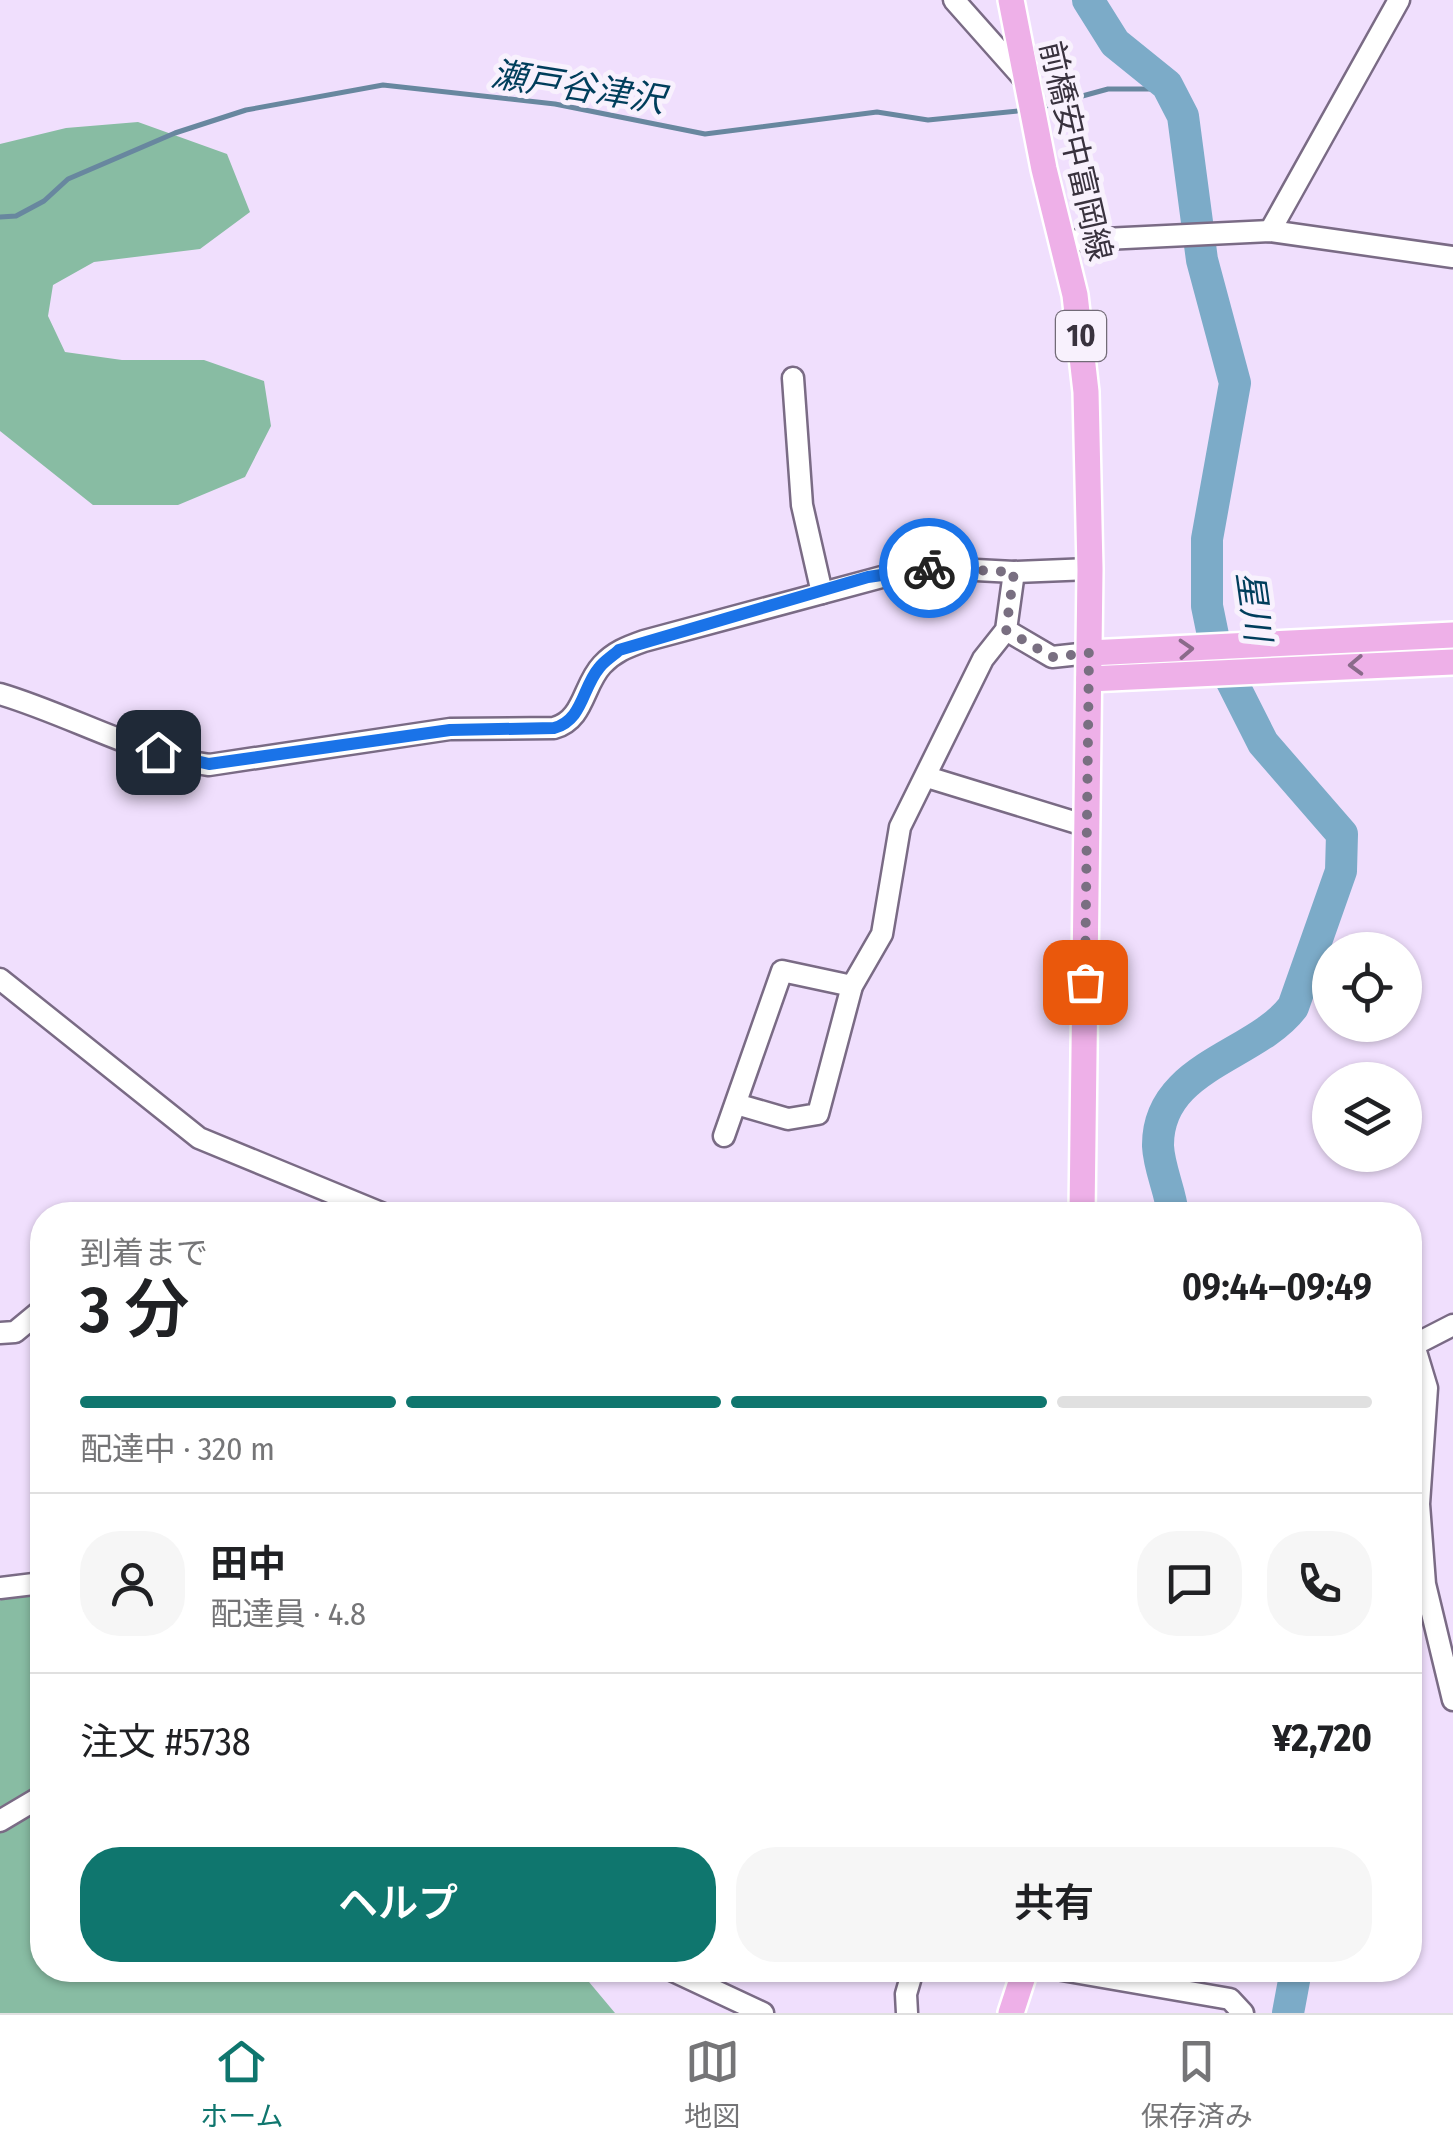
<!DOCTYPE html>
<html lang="ja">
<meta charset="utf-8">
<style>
:root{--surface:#fff;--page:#f6f6f6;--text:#202124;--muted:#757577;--line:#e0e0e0;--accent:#0f766e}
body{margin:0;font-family:"Fira Sans Condensed","Noto Sans JP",sans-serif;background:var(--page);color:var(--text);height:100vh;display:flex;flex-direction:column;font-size:38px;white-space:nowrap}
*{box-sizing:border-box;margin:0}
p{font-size:32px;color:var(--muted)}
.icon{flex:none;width:55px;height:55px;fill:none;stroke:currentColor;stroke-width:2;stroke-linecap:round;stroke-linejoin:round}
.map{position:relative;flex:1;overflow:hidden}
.sheet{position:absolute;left:30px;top:1202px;width:1392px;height:780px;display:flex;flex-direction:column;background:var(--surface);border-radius:40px;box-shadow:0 2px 8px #0004}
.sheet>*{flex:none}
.tools{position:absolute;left:1312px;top:932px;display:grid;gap:20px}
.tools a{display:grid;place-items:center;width:110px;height:110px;border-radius:50%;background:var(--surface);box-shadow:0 2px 8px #0004;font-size:50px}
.pin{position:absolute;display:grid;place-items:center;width:85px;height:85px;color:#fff;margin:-42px;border-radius:20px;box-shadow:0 5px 15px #0006}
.courier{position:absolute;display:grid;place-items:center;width:100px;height:100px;margin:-50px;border:8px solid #1a73e8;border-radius:50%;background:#fff;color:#222;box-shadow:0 2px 12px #0007}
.head em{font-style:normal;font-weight:600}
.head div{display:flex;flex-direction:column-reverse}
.head{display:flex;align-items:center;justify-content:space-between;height:170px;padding:0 50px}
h1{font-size:65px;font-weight:600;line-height:75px}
.bar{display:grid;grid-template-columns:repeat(4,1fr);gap:15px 10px;align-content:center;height:120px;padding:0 50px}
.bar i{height:12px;border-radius:8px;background:var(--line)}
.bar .selected{background:var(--accent)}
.bar p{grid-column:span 4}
.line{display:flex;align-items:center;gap:25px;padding:0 50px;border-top:2px solid var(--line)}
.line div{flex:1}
.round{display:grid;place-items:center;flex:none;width:105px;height:105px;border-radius:40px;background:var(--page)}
.cta{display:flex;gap:20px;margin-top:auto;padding:20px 50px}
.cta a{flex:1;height:115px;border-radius:40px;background:var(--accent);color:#fff;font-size:40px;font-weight:600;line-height:115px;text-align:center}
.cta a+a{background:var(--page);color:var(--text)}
.menu{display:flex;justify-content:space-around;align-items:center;height:140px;border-top:2px solid var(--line);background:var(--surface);font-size:28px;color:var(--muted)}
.menu a{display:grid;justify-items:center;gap:5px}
.menu .selected{color:var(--accent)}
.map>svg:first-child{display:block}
</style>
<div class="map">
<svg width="1453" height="2013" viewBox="0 0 1453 2013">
<rect width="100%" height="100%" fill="#f0dffd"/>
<g fill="#88bca3">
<path d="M138,122L227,154L250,212L200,249L94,262L53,285L48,316L65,352L122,360H204L264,381L271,426L245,477L178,505H93L0,431V144L66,128Z"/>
<path d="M42,1563V1970H579L615,2013H0V1601L5,1590Z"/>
</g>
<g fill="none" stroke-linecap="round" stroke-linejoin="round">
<g stroke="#68879f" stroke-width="5">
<path d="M1042,107L1108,89H1169"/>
<path d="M0,217L16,216L44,201L68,179L175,133L246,110L383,85L555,104L705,134L877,112L928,120L1027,110"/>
</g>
<g stroke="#7cabc8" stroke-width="32">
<path d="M1088,0L1115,43L1167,85L1183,116L1202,260L1235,383L1207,539V606L1216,650L1263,743L1342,834L1341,871L1293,1007C1255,1057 1157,1066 1158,1146C1159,1169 1171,1192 1173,1215"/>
<path d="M1288,2013L1296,1970"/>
</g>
<g stroke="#7a6b85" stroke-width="25">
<g id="minor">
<path d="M954,0L1025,80"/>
<path d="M1270,231L1399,0"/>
<path d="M1063,241L1270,231L1453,257"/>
<path d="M793,378L802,505L822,593"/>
<path d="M1006,630L1052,657L1089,653"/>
<path d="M0,694C68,714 141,756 209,765L450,729L554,728C584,720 583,685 602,665C614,652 627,647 644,641L919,567L1014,572L1090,569"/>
<path d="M927,777L1087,826"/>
<path d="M0,979L199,1138L386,1215"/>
<path d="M736,1104L788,1119L818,1114L852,986L882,934L900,827L983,659L1006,630L1014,572"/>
<path d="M724,1136L782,971L852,986"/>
<path d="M1453,1325L1414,1345L1427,1388L1419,1504L1425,1584L1453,1700"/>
<path d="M0,1333L15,1332L38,1313"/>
<path d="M0,1588L42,1583"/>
<path d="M0,1821L42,1796"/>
<path d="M671,1970L763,2013"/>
<path d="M1062,1970L1230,1999L1243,2013"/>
<path d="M907,2013L906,1994L913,1970"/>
</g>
</g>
<g stroke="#fff" stroke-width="30">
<g id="major">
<path d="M1011,0L1044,169L1075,295L1086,392L1090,569L1082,1215"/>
<path d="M1089,653L1453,635"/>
<path d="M1089,679L1453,662"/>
<path d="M1011,2013L1025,1970"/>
</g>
</g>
<use href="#minor" stroke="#fff" stroke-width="20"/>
<use href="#major" stroke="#eeb0e8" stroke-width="25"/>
</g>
<defs><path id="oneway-chevron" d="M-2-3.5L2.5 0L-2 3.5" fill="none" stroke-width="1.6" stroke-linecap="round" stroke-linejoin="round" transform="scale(2.5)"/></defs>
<g stroke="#8a6b8a">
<use href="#oneway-chevron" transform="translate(1186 649) rotate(-3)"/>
<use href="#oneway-chevron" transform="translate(1356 665) rotate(178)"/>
</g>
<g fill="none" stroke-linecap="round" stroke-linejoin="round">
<path stroke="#796f81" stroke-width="10" stroke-dasharray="0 18" d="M929,568L1014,572L1006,630L1052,657L1089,653L1085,982"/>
<path stroke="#1a73e8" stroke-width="12" d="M158,752L209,764L450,730L554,728C583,720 582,688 599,668C604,661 613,656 619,650L868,577L929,568"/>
</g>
<g text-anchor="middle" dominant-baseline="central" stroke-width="10" stroke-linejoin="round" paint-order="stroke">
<rect fill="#f8f1fd" stroke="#726b77" stroke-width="2.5" x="1056" y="311" width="50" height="50" rx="8"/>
<g font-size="30" font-weight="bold" fill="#39323e">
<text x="1081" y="336">10</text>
</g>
<g font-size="32" fill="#39323e" stroke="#f8f1fd">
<text transform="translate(1076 151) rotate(77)">前橋安中富岡線</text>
</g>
<g font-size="35" font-style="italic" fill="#003e5b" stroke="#f8f1fd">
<text transform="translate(578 87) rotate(9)">瀬戸谷津沢</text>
<text transform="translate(1254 606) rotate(82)">星川</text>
</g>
</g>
</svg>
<div class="tools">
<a><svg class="icon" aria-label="locate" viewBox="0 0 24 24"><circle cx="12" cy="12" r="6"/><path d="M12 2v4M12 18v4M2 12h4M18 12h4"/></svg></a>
<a><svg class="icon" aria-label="layers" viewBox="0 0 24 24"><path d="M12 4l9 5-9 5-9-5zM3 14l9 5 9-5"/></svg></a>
</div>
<div class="pin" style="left:1085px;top:982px;background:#ea580c"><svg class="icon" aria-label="bag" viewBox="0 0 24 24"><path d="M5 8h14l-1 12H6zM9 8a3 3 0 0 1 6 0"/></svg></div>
<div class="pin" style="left:158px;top:752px;background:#1f2937"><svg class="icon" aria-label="home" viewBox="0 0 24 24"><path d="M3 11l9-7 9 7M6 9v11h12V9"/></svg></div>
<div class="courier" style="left:929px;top:568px"><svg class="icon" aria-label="bike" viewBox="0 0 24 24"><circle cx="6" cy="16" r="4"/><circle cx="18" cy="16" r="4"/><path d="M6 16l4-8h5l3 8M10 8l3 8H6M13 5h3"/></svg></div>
<section class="sheet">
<div class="head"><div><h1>3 分</h1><p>到着まで</p></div><em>09:44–09:49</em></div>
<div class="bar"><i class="selected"></i><i class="selected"></i><i class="selected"></i><i></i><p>配達中 · 320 m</p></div>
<div class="line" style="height:180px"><a class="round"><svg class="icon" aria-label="person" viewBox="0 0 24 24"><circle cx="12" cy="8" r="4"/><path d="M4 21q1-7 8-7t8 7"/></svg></a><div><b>田中</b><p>配達員 · 4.8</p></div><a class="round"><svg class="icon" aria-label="chat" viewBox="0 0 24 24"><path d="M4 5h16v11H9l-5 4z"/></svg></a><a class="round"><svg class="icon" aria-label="phone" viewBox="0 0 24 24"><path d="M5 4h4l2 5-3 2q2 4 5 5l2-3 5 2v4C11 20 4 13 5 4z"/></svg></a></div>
<div class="line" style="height:130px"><div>注文 #5738</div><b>¥2,720</b></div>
<div class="cta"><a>ヘルプ</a><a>共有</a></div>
</section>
</div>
<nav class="menu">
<a class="selected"><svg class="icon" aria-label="home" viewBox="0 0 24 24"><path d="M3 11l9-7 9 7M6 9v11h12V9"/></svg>ホーム</a>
<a><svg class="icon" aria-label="map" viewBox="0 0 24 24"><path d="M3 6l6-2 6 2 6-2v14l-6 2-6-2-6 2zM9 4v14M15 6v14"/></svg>地図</a>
<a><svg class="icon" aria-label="saved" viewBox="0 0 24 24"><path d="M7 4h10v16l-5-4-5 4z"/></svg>保存済み</a>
</nav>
